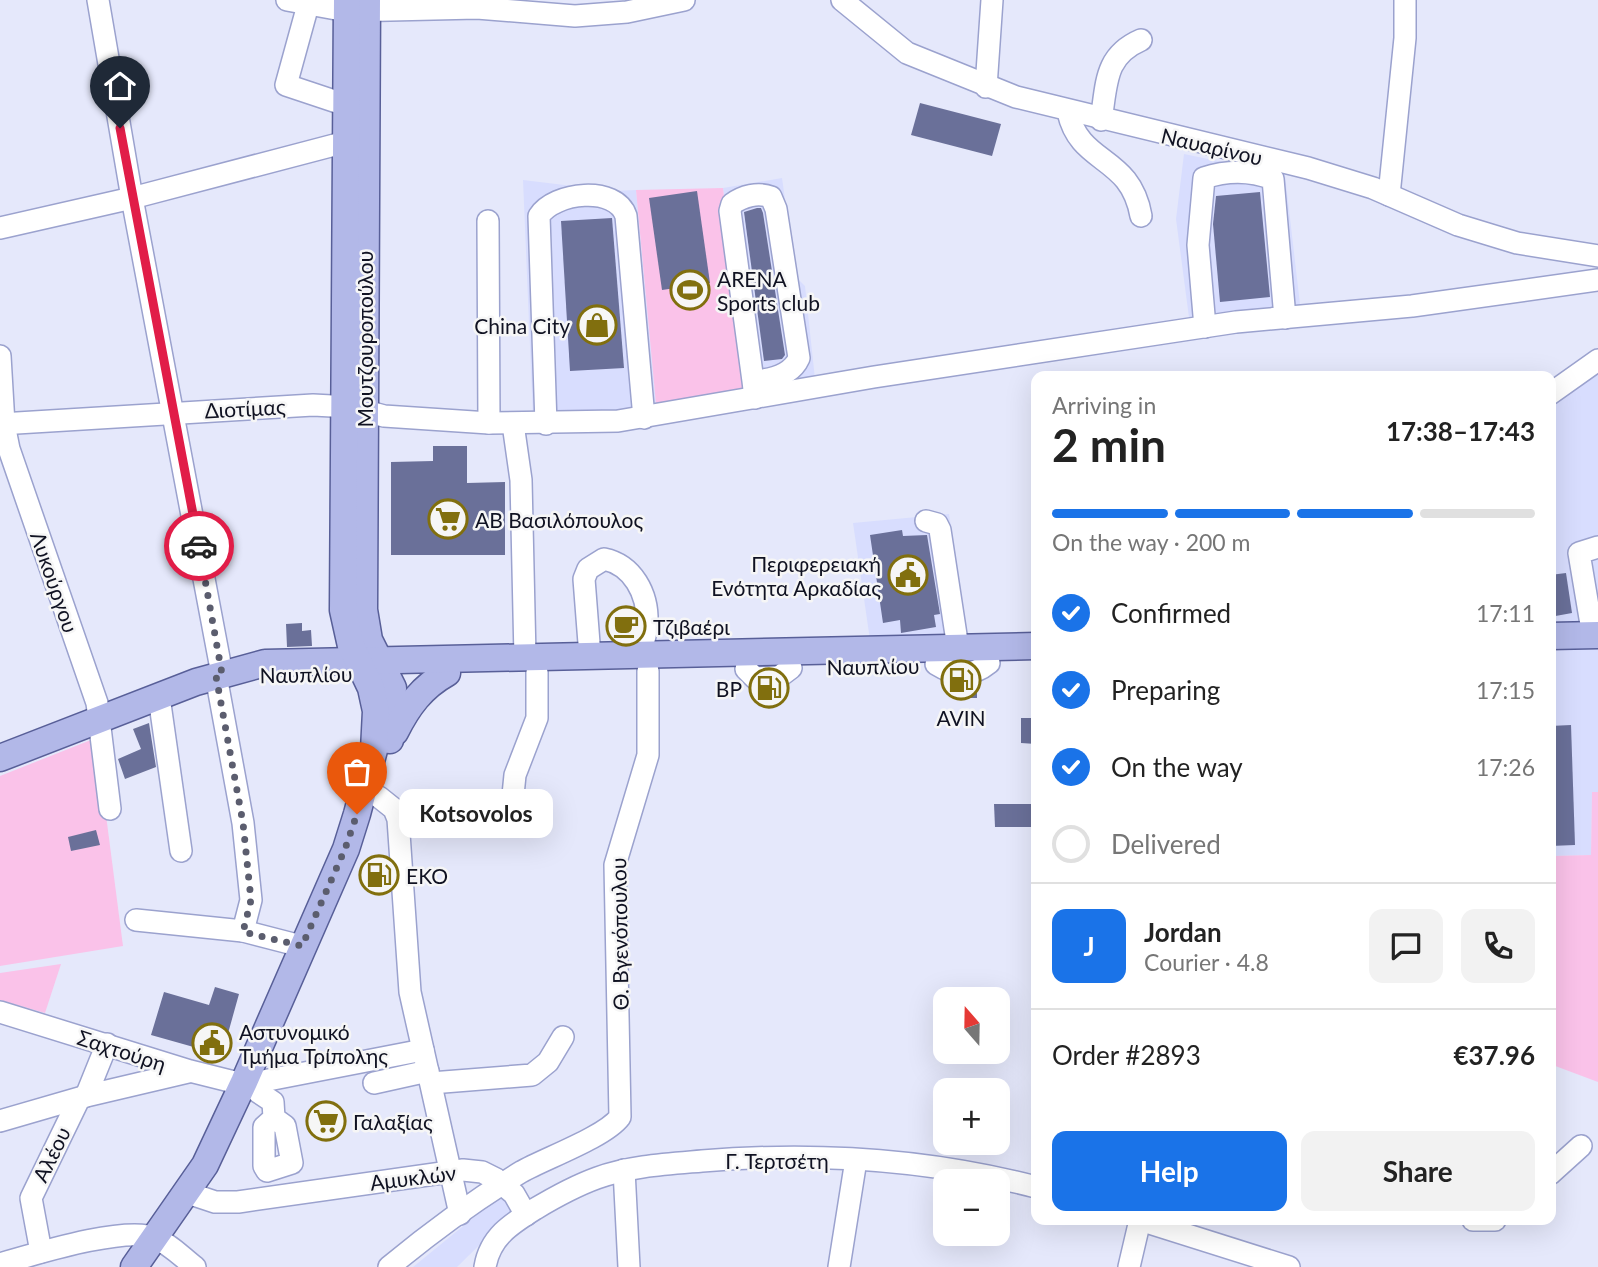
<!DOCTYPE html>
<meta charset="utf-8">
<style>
:root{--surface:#fff;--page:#f2f2f2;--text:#222;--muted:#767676;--line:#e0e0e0;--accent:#1a73e8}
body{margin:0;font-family:Lato,sans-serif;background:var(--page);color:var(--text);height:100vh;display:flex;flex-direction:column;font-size:26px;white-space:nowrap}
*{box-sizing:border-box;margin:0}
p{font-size:23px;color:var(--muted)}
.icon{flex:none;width:38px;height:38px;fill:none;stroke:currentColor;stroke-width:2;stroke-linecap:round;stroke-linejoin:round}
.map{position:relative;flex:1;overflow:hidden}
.side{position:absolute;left:1031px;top:371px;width:525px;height:854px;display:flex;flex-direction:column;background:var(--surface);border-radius:14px;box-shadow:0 7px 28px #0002}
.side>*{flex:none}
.needle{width:46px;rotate:340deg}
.tools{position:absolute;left:933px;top:987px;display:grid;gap:14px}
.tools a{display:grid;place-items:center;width:77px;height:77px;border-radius:14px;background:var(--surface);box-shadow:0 7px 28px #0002;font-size:35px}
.pin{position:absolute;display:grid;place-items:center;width:60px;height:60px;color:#fff;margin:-72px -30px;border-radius:50% 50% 50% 0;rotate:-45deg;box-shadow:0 0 7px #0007}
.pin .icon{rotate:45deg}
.courier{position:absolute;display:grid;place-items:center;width:70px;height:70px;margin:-35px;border:5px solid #e11d48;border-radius:50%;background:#fff;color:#222;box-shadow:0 2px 9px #0007}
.bubble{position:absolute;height:49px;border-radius:14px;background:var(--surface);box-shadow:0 7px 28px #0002;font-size:23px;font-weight:700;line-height:49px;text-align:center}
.overview em{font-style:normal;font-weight:700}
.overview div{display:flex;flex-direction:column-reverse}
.overview{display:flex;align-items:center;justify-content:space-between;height:119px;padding:0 21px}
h1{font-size:46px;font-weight:700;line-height:52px}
.bar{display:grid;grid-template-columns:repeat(4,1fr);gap:10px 7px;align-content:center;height:84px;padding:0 21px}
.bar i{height:9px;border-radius:5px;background:var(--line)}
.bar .selected{background:var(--accent)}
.bar p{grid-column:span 4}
.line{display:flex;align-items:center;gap:18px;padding:0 21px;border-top:2px solid var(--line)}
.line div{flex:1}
.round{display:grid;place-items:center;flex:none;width:74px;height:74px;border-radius:14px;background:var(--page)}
ol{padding:0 21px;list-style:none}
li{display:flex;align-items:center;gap:21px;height:77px}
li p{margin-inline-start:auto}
li .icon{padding:7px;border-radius:50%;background:var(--accent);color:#fff;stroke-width:4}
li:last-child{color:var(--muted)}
li i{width:38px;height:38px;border:4px solid var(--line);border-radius:50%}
.primary-button{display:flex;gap:14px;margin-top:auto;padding:14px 21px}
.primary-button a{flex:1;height:80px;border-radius:14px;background:var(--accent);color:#fff;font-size:28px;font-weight:700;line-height:80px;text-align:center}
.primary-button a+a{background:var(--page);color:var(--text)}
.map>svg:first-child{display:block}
</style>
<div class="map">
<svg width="1598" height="1267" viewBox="0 0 1598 1267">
<rect width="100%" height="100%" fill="#e5e8fb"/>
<g fill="#d8ddfe">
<path d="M1184,154L1285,175L1301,313L1190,325L1176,219Z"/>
<path d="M782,178L796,277L805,286L815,379L747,390L723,188Z"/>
<path d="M523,180L614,191L636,190L656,404L651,409L533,418Z"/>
<path d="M1598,371V792H1592L1591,855L1551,856V404Z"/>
<path d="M949,514L968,638L870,640L853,523Z"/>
<path d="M500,1196L513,1212L457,1267H413Z"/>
</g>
<g fill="#fac2e9">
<path d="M723,188L747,390L656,404L636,190Z"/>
<path d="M96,738L123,946L0,966V776Z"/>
<path d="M1592,792H1598V1082L1550,1064L1551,856L1591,855Z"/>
<path d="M61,964L45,1013L0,1000V973Z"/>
</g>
<g fill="#6a7099">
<path d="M920,103L1001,124L992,156L911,135Z"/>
<path d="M697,191L710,283L662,290L649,198Z"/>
<path d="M1260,192L1270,297L1220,302L1213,224L1216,196Z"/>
<path d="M757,208H761L763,213L785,355L782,359L764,361L744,212Z"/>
<path d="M612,218L624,368L570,371L561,221Z"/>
<path d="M433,446H467V483L505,482V555H391V462L433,461Z"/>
<path d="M902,530L903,536L927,535L940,614L934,615L936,627L901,633L900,620L883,623L870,535Z"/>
<path d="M1566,573L1572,613L1550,617V575Z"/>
<path d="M302,623V631L311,630L312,646L287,647L286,624Z"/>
<path d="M977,684V698H955L954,686Z"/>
<path d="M785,688L786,699L766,701V691Z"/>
<path d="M1021,718H1036V744L1021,743Z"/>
<path d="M149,723L156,767L125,779L118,759L141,749L133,729Z"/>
<path d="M1571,725L1575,845L1550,846V726Z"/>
<path d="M994,804H1036V827H995Z"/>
<path d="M96,830L100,845L71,851L68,837Z"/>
<path d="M379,862L388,866L383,886L372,881Z"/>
<path d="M215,987L239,994L222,1055L151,1035L164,992L209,1005Z"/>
</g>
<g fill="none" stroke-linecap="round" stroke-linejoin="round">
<g stroke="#9ba2ce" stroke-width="24">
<g id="minor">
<path d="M98,0L132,198L222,674"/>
<path d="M287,0L347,11L477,8L575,16L627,12L684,0"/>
<path d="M842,0L907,53L1016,97L1308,168L1373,188L1458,225L1517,243L1598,256"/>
<path d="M308,5L286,85L346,105"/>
<path d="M986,87L992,0"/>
<path d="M1068,112C1080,166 1130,154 1141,216"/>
<path d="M1101,120C1107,84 1104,56 1141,40"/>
<path d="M1389,195L1405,38V0"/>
<path d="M488,221L489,423"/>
<path d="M0,228L132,198L361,138"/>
<path d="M1205,327L1198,245L1204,178C1228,170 1250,170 1273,179L1285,318"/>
<path d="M0,356L4,424L9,449L97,703L110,809"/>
<path d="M753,381C770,380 791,376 799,358L776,209L771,197C758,192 743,196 732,204L730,211L753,381L755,398"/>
<path d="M1550,394L1598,360"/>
<path d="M0,424L313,405L351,407L384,416L489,423L618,421L874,377L1236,322L1412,306L1598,280"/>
<path d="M513,424L521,480L525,657"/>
<path d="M546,424L539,216C554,192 616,185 626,216L644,418"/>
<path d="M926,521L937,524L940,530L958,648"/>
<path d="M1593,636L1579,553L1598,547"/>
<path d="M590,656L584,579L588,569L604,559C633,565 648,594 647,622C647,634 642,643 641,655"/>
<path d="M936,664C955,676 972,677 989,663"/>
<path d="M746,669L755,678L779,677L791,668"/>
<path d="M216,676L243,823L251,900L243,931"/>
<path d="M159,697L181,851"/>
<path d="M379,797L394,809L398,819L410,992L460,1214"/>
<path d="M512,805L515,775L537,718V672"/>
<path d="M136,920L243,931L301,946"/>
<path d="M0,1012L190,1071L234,1082L263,1081L423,1050"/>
<path d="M107,1044L86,1096L188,1072"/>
<path d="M374,1083L428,1071"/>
<path d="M431,1083L532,1075L548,1062L563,1037"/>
<path d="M258,1092L273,1102L274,1118L264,1127V1166L267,1171L292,1163L285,1126L274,1118"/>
<path d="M0,1121L86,1096"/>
<path d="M624,1170L629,1267"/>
<path d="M1550,1174L1581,1146"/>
<path d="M188,1193L215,1202H238L463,1170L482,1172L496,1179L514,1194L526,1215"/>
<path d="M1140,1220L1289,1267"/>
<path d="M1473,1220H1495"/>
<path d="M41,1252L31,1198L79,1099"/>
<path d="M0,1264C32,1255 126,1225 155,1238C170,1244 182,1257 195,1267"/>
<path d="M389,1267C430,1233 475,1200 521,1172C546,1158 605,1137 620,1117L615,865L648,755V671"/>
<path d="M485,1267C490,1237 511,1224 535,1209C555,1197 575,1186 597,1178C630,1166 667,1164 702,1161C813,1152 928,1159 1036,1187"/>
<path d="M839,1267L856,1160"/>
<path d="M1129,1267L1140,1220"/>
</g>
</g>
<g stroke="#585f98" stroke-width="29">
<g id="major">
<path d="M367,0L364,610L369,640L393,688L390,740"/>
<path d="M1550,636L1598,635"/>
<path d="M395,732C408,706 422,687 447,673"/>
<path d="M0,758L196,682L265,663L1036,646"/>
<path d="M134,1267L205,1165L244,1082L346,849L357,814L374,750L376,711L371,688L351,646L343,610L347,0"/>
</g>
</g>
<use href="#minor" stroke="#fff" stroke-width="21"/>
<use href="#major" stroke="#b2b8e8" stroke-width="26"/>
</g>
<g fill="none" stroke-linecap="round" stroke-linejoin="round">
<path stroke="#5b5d6e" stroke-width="7" stroke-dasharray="0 12.6" d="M199,546L222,674L216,676L243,823L251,900L243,932L302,946L345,849L357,814"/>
<path stroke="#e11d48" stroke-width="9" d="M120,128L199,546"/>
</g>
<defs>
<g id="stadium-ring" transform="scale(2.0125)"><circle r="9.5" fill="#f6f6f6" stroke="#816f0e" stroke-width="1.5"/><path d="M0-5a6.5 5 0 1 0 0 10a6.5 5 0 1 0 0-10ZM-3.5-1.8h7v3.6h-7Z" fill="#816f0e"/></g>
<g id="shop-ring" transform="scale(2.0125)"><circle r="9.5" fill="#f6f6f6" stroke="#816f0e" stroke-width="1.5"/><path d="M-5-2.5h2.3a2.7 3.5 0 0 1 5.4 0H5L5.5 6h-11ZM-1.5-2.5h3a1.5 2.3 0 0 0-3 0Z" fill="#816f0e"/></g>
<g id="supermarket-ring" transform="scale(2.0125)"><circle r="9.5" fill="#f6f6f6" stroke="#816f0e" stroke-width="1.5"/><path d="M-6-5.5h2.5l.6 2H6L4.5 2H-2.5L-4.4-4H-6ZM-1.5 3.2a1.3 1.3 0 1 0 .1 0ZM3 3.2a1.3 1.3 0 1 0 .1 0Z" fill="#816f0e"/></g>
<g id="civic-ring" transform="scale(2.0125)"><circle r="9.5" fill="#f6f6f6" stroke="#816f0e" stroke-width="1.5"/><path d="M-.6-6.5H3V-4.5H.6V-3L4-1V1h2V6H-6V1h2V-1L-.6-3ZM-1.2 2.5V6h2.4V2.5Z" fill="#816f0e"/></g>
<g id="cafe-ring" transform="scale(2.0125)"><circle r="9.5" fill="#f6f6f6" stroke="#816f0e" stroke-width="1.5"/><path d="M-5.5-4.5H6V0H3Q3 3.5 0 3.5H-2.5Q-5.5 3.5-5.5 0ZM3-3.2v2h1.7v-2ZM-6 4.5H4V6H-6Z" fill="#816f0e"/></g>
<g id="fuel-ring" transform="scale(2.0125)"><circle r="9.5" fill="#f6f6f6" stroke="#816f0e" stroke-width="1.5"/><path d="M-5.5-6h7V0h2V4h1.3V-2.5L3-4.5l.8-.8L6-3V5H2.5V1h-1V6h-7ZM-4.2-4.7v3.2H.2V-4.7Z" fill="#816f0e"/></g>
</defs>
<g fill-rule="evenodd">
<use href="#stadium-ring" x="690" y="290"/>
<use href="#shop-ring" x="597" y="325"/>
<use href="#supermarket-ring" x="448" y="519"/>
<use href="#civic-ring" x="908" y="575"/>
<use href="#cafe-ring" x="626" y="626"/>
<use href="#fuel-ring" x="961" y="680"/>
<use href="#fuel-ring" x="769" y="688"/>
<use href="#fuel-ring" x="379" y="875"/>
<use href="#civic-ring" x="212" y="1043"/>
<use href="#supermarket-ring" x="326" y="1121"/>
</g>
<g text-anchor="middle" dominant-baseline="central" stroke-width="5" stroke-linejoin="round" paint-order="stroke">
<g font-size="21" fill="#101222" stroke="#f6f6f6">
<text transform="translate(1212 146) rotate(13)">Ναυαρίνου</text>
<text transform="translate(364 339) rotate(-90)">Μουτζουροπούλου</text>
<text transform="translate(245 408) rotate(-3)">Διοτίμας</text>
<text transform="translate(55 582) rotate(71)">Λυκούργου</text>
<text transform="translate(873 666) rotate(-1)">Ναυπλίου</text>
<text transform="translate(306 674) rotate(-1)">Ναυπλίου</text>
<text transform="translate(619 934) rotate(-91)">Θ. Βγενόπουλου</text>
<text transform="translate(122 1050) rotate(18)">Σαχτούρη</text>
<text transform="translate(51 1154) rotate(-64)">Αλέου</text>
<text x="777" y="1160">Γ. Τερτσέτη</text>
<text transform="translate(413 1177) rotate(-7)">Αμυκλών</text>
</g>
<g font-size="21" fill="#101222" stroke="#f6f6f6" text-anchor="start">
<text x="717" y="278">ARENA<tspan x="717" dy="24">Sports club</tspan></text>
<text x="570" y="325" text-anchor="end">China City</text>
<text x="475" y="519">ΑΒ Βασιλόπουλος</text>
<text x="881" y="563" text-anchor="end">Περιφερειακή<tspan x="881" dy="24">Ενότητα Αρκαδίας</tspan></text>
<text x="653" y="626">Τζιβαέρι</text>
<text x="742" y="688" text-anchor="end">BP</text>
<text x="961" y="717" text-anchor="middle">AVIN</text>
<text x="406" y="875">EKO</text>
<text x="239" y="1031">Αστυνομικό<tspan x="239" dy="24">Τμήμα Τρίπολης</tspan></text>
<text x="353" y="1121">Γαλαξίας</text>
</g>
</g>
</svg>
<div class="tools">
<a><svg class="needle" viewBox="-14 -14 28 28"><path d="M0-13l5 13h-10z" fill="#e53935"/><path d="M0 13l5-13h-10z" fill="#767676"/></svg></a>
<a>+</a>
<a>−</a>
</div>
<div class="pin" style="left:357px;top:814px;background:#ea580c"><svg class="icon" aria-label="bag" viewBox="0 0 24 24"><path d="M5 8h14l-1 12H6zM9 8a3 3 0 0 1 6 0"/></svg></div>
<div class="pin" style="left:120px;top:128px;background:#1f2937"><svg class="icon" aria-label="home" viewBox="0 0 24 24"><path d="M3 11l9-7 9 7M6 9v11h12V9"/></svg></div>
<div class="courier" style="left:199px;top:546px"><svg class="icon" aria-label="car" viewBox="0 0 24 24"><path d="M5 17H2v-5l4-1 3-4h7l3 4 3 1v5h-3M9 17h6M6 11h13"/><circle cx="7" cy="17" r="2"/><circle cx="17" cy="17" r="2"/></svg></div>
<div class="bubble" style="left:399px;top:789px;width:154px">Kotsovolos</div>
<section class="side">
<div class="overview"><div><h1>2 min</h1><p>Arriving in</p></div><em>17:38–17:43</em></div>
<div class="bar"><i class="selected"></i><i class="selected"></i><i class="selected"></i><i></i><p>On the way · 200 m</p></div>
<ol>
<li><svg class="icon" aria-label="check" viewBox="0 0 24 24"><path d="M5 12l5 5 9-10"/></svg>Confirmed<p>17:11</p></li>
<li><svg class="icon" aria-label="check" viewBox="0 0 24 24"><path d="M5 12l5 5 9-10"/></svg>Preparing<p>17:15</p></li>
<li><svg class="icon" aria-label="check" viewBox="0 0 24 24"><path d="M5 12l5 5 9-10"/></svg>On the way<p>17:26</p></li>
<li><i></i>Delivered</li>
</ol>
<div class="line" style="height:126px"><b class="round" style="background:var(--accent);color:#fff">J</b><div><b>Jordan</b><p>Courier · 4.8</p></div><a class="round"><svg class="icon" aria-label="chat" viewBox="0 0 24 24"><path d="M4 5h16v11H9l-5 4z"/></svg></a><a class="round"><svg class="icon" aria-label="phone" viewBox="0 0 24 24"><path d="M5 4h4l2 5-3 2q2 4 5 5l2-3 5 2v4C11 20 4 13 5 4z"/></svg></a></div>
<div class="line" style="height:91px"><div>Order #2893</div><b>€37.96</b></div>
<div class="primary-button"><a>Help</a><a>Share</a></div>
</section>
</div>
